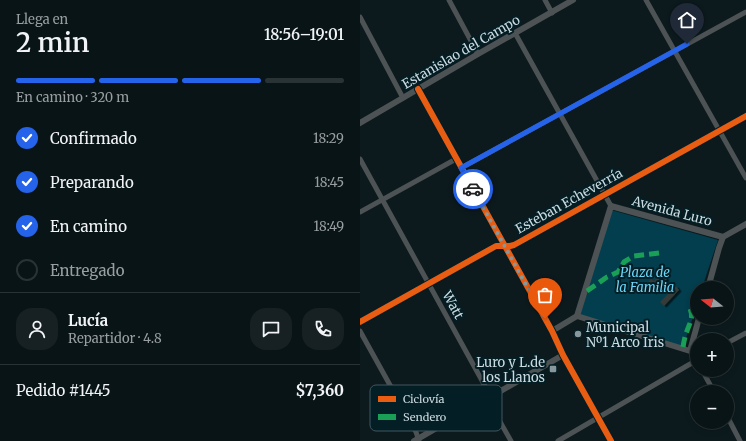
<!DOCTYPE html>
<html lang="es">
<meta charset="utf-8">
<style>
:root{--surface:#091416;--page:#172123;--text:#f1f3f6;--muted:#999ea1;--line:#293335;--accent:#2563eb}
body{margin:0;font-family:Merriweather,serif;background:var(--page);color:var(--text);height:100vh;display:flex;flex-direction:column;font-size:15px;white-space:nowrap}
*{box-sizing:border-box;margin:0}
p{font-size:13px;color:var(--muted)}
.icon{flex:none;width:22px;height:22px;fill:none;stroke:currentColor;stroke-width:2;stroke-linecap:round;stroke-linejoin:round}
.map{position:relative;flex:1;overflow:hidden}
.sheet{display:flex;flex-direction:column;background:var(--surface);width:360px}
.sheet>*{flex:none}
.needle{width:26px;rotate:287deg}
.tools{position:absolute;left:330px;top:281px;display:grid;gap:8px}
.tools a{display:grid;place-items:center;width:44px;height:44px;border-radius:50%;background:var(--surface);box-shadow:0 2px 6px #0003,0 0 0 1px var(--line);font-size:20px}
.pin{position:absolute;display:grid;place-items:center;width:34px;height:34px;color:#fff;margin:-41px -17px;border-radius:50% 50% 50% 0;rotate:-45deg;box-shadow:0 0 4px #0007}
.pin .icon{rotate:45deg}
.courier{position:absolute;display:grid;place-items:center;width:40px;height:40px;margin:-20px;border:3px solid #2563eb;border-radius:50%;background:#fff;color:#222;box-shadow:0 1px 5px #0007}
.overview em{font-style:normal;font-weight:600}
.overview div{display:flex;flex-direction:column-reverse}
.overview{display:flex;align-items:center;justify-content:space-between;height:68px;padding:0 16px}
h1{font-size:26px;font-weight:600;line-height:30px}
.bar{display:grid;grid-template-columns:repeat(4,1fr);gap:6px 4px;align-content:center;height:48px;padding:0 16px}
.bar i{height:5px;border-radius:3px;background:var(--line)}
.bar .on{background:var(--accent)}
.bar p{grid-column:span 4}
.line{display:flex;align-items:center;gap:10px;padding:0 16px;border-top:1px solid var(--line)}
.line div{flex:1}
.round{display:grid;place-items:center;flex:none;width:42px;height:42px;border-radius:16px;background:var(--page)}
ol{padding:0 16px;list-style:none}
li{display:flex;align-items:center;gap:12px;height:44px}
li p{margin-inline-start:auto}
li .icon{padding:4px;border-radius:50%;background:var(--accent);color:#fff;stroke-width:4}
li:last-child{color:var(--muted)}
li i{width:22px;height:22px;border:2px solid var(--line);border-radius:50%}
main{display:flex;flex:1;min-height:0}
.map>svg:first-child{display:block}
</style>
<main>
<section class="sheet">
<div class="overview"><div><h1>2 min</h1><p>Llega en</p></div><em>18:56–19:01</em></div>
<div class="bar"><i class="on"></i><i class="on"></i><i class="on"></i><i></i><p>En camino · 320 m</p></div>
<ol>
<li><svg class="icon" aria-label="check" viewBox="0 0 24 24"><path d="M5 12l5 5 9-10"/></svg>Confirmado<p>18:29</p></li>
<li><svg class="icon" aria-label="check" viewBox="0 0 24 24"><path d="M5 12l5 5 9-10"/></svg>Preparando<p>18:45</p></li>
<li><svg class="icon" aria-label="check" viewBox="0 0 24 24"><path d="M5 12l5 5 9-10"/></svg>En camino<p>18:49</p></li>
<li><i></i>Entregado</li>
</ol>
<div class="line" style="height:72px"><a class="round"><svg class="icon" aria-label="person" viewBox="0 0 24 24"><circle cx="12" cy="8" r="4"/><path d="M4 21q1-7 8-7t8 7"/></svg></a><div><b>Lucía</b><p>Repartidor · 4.8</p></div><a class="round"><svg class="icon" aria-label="chat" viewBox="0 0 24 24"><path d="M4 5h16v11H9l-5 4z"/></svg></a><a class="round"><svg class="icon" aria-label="phone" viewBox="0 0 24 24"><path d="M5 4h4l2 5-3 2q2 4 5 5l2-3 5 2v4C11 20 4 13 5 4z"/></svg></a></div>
<div class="line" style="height:52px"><div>Pedido #1445</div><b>$7,360</b></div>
</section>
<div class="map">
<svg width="386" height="441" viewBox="0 0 386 441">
<defs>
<filter id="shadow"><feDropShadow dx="2.5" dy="1.5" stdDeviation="0" flood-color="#0009"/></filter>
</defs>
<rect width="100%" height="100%" fill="#0c1a1e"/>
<path fill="#023e4e" d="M251,210L358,240L342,288H337V305L323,347L220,315Z"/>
<g fill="#353a38" filter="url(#shadow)">
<path d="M301,273L307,279L294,293L285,285L291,279L294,281Z"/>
<path d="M316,286L319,290L304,306L300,302Z"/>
</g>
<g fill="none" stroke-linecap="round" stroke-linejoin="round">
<g stroke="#4d5354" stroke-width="5">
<path d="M89,0L118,54"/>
<path d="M185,0L192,13"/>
<path d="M286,0L386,178"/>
<path d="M0,17L43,98"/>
<path d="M155,33L251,206"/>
<path d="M0,159L125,386L130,404L151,441"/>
<path d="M101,168L386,12"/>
<path d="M0,212L96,159"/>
<path d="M144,246H150L154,245L386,116"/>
<path d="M0,331L56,432L59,441"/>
<path d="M367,343L386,333"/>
<path d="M342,370L354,392"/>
<path d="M367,416L380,441"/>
<path d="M198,441L337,360"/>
</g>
<g stroke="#4d5354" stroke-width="6">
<path d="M58,89L192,331L203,355L251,441"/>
<path d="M0,123L118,54L213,0"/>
<path d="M348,288L359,248L363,237L386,224"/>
<path d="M217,316L330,351L339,318"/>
<path d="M0,322L136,246H144"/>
<path d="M192,331L217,316L251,206L363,237"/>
<path d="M54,441L203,355"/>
</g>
<g stroke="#1a9f57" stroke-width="5" stroke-dasharray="10 5" stroke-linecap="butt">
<path d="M227,291L247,277L258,272L264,262L274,256L299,253"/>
<path d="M323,347C324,341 325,336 327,331C331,320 334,317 329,306"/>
</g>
<g stroke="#041e26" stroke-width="8">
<g id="cycleway">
<path d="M58,89L192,331L203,355L251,441"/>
<path d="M0,322L136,246H150L154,245L386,116"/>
</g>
</g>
<use href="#cycleway" stroke="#e95d12" stroke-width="6"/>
</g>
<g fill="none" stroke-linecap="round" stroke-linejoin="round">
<path stroke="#88979b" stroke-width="4" stroke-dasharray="0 7.2" d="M113,189L185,319"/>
<path stroke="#2563eb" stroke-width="5" d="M113,189L101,168L327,44"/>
</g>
<g fill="#88979b" stroke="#041e26" stroke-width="1.5">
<circle cx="218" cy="334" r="4"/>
<rect x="189" y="365" width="8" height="8" rx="2"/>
</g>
<g text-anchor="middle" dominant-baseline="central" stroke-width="4" stroke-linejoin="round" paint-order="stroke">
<g font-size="13" fill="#cbdadf" stroke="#041e26">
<text transform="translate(101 52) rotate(-30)">Estanislao del Campo</text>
<text transform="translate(209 201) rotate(-29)">Esteban Echeverría</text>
<text transform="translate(312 211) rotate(15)">Avenida Luro</text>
<text transform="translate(93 305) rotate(61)">Watt</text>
</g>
<g font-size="13" font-style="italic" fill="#6bd6f8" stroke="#041e26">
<text x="285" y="272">Plaza de<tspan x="285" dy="15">la Familia</tspan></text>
</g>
<g font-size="13" fill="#cbdadf" stroke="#041e26" text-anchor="start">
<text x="226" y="327">Municipal<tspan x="226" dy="15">Nº1 Arco Iris</tspan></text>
<text x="185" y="362" text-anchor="end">Luro y L.de<tspan x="185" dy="15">los Llanos</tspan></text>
</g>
</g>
<rect x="10" y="385" width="132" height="46" rx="6" fill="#041e26" stroke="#40565e" stroke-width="1"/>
<rect x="18" y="396" width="18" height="6" fill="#e95d12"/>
<rect x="18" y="414" width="18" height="6" fill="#1a9f57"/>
<g font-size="11" fill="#cbdadf">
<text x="43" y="403">Ciclovía</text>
<text x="43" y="421">Sendero</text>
</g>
</svg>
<div class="tools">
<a><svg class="needle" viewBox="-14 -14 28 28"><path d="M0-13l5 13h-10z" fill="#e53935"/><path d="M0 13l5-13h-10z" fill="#999ea1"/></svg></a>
<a>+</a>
<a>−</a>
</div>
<div class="pin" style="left:185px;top:319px;background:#ea580c"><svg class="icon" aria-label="bag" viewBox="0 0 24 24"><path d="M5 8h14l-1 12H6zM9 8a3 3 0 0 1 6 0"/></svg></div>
<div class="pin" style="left:327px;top:44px;background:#1f2937"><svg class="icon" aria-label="home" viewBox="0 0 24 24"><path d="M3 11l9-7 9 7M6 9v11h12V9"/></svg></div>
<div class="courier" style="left:113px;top:189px"><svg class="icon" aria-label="car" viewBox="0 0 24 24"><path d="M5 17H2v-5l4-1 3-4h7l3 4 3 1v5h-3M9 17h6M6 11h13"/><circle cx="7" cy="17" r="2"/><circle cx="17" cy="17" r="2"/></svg></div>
</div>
</main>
